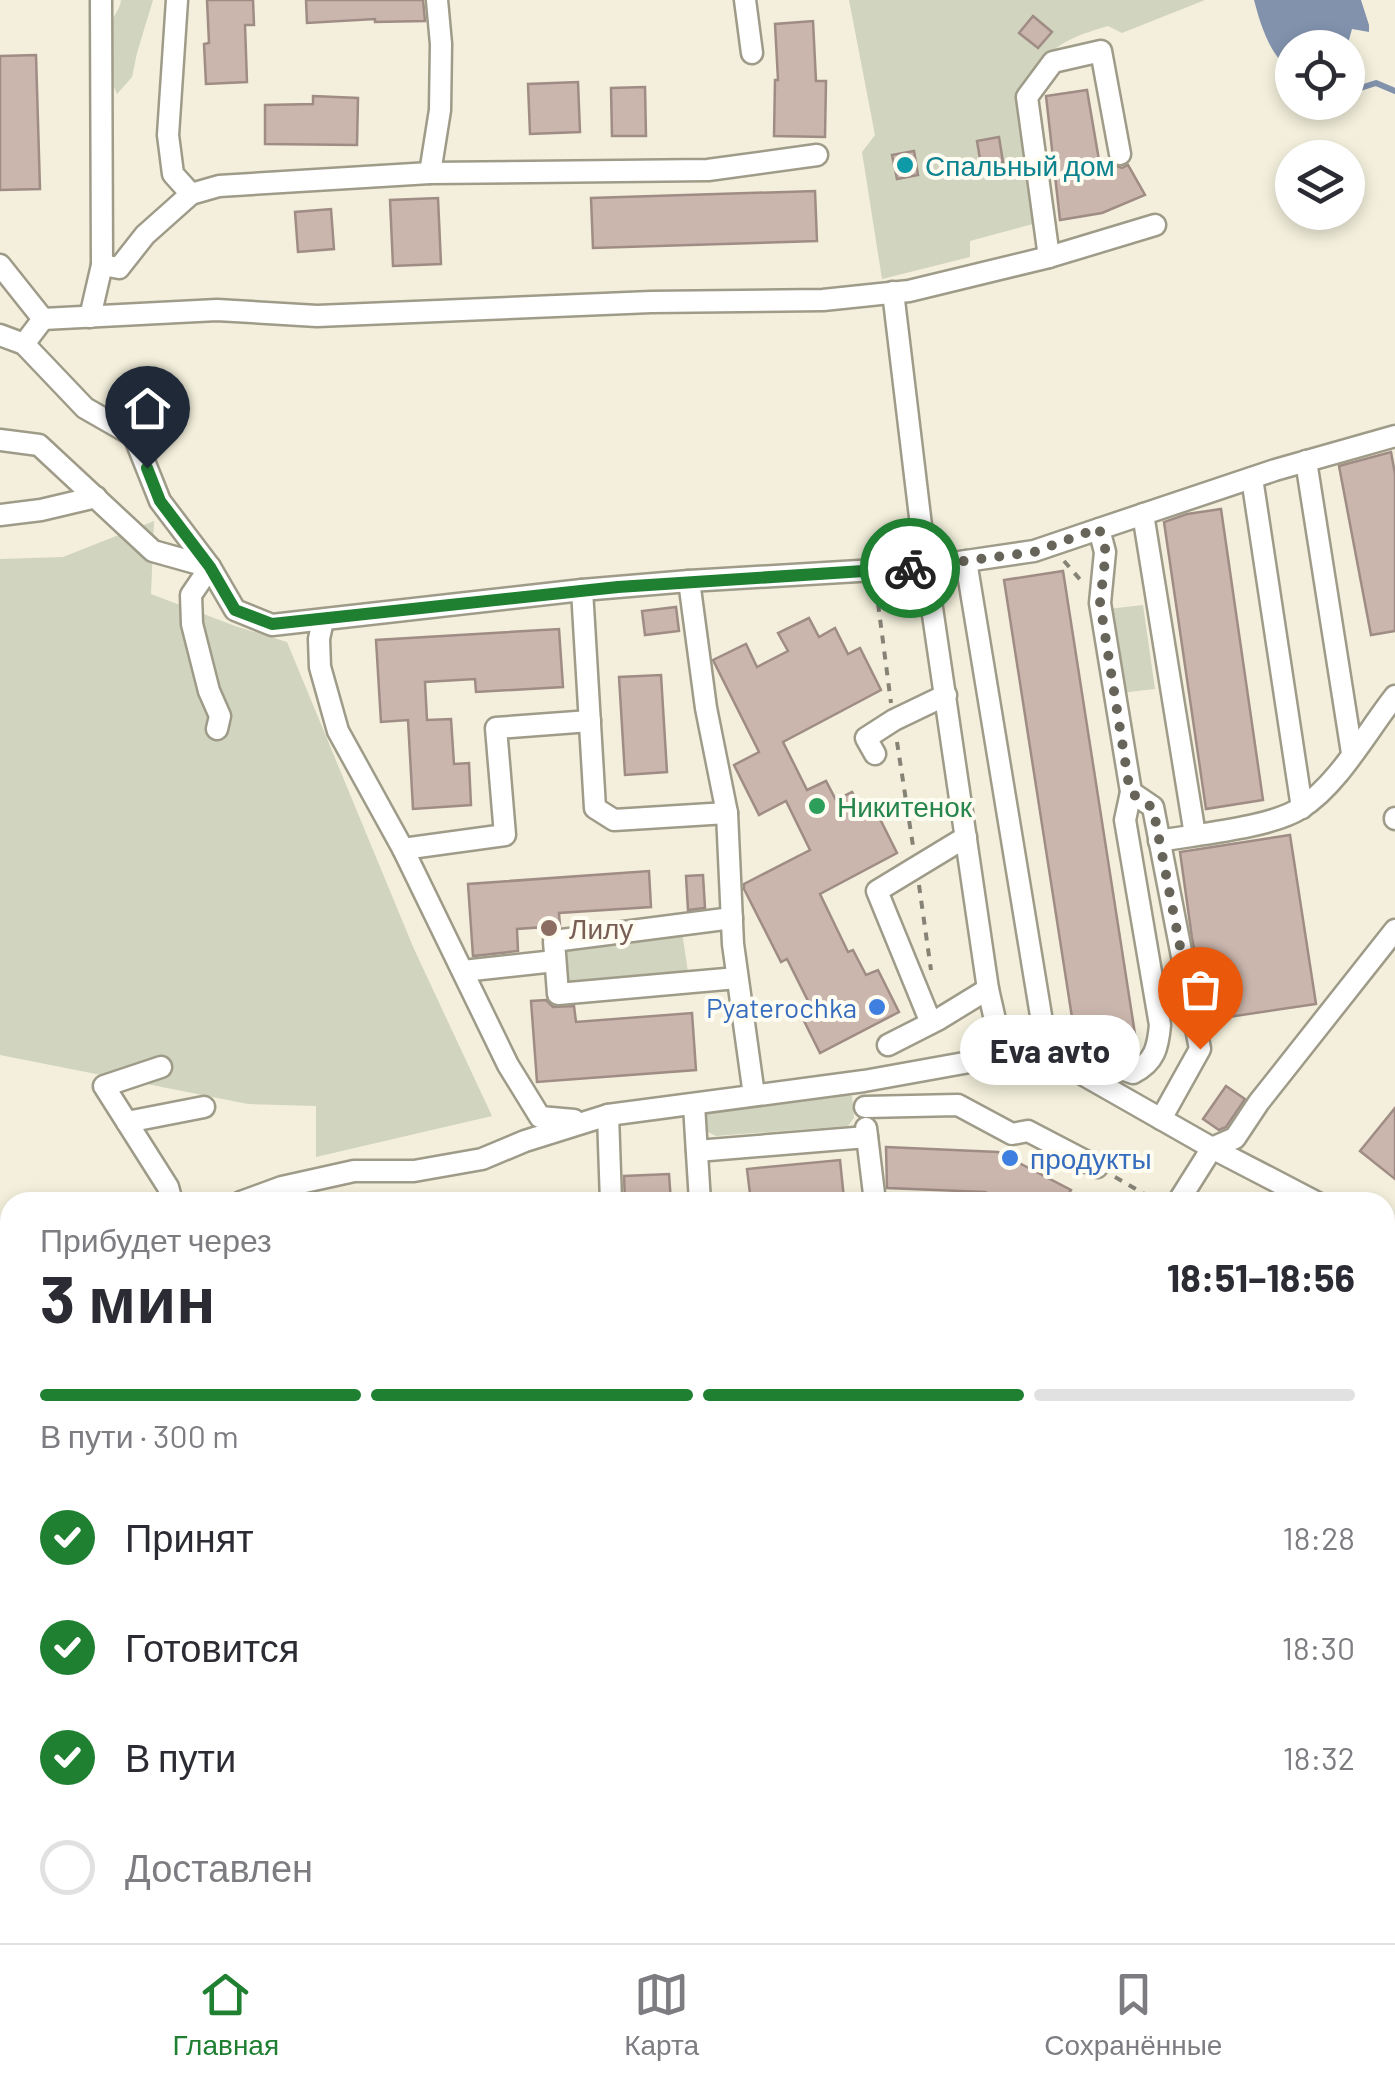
<!DOCTYPE html>
<html lang="ru">
<meta charset="utf-8">
<style>
:root{--surface:#fff;--page:#f7f7f7;--text:#2b2b33;--muted:#7c7c81;--line:#e1e1e2;--accent:#208032}
body{margin:0;font-family:Barlow,sans-serif;background:var(--page);color:var(--text);height:100vh;display:flex;flex-direction:column;font-size:38px;white-space:nowrap}
*{box-sizing:border-box;margin:0}
p{font-size:32px;color:var(--muted)}
.icon{flex:none;width:55px;height:55px;fill:none;stroke:currentColor;stroke-width:2;stroke-linecap:round;stroke-linejoin:round}
.map{position:relative;flex:1;overflow:hidden}
.side{position:absolute;left:0px;top:1192px;width:1395px;height:752px;display:flex;flex-direction:column;background:var(--surface);border-radius:30px 30px 0 0;box-shadow:0 5px 15px #0003}
.side>*{flex:none}
.tools{position:absolute;left:1275px;top:30px;display:grid;gap:20px}
.tools a{display:grid;place-items:center;width:90px;height:90px;border-radius:50%;background:var(--surface);box-shadow:0 5px 15px #0003;font-size:50px}
.pin{position:absolute;display:grid;place-items:center;width:85px;height:85px;color:#fff;margin:-102px -42px;border-radius:50% 50% 50% 0;rotate:-45deg;box-shadow:0 0 10px #0007}
.pin .icon{rotate:45deg}
.courier{position:absolute;display:grid;place-items:center;width:100px;height:100px;margin:-50px;border:8px solid #208032;border-radius:50%;background:#fff;color:#222;box-shadow:0 2px 12px #0007}
.bubble{position:absolute;height:70px;border-radius:35px;background:var(--surface);box-shadow:0 5px 15px #0003;font-size:32px;font-weight:700;line-height:70px;text-align:center}
.overview em{font-style:normal;font-weight:700}
.overview div{display:flex;flex-direction:column-reverse}
.overview{display:flex;align-items:center;justify-content:space-between;height:170px;padding:0 40px}
h1{font-size:65px;font-weight:700;line-height:75px}
.bar{display:grid;grid-template-columns:repeat(4,1fr);gap:15px 10px;align-content:center;height:120px;padding:0 40px}
.bar i{height:12px;border-radius:8px;background:var(--line)}
.bar .current{background:var(--accent)}
.bar p{grid-column:span 4}
ol{padding:0 40px;list-style:none}
li{display:flex;align-items:center;gap:30px;height:110px}
li p{margin-inline-start:auto}
li .icon{padding:10px;border-radius:50%;background:var(--accent);color:#fff;stroke-width:4}
li:last-child{color:var(--muted)}
li i{width:55px;height:55px;border:5px solid var(--line);border-radius:50%}
.tab-bar{display:flex;justify-content:space-around;align-items:center;height:140px;border-top:2px solid var(--line);background:var(--surface);font-size:28px;color:var(--muted)}
.tab-bar a{display:grid;justify-items:center;gap:5px}
.tab-bar .current{color:var(--accent)}
.map>svg:first-child{display:block}
</style>
<div class="map">
<svg width="1395" height="1943" viewBox="0 0 1395 1943">
<rect width="100%" height="100%" fill="#f3efdc"/>
<path fill="#f8dde1" d="M1385,1892L1395,1897V1943H1207L1210,1935H1385Z"/>
<g fill="#d1d4bf">
<path d="M121,0H153L137,53L132,77L117,94C108,75 103,50 108,29C110,18 120,12 121,0Z"/>
<path d="M849,0H1205L1122,33L1108,26C1086,32 1060,41 1045,58C1034,70 1026,84 1016,97L1033,224L970,241V257L882,279L862,152L875,135Z"/>
<path d="M154,521L151,594L235,626L287,642L414,949L492,1116L316,1157V1106L248,1104L0,1055V559L63,557Z"/>
<path d="M1143,605L1155,689L1120,693L1108,609Z"/>
<path d="M680,918L689,979L568,989L566,936Z"/>
<path d="M840,1093L852,1096L854,1118L848,1126L716,1136L706,1131L703,1122L707,1114Z"/>
<path d="M1386,1251L1395,1253V1386L1385,1366Z"/>
<path d="M10,1326V1510L0,1514V1327Z"/>
<path d="M1391,1723L1395,1725V1897L1385,1892V1743Z"/>
</g>
<path fill="#8292ad" d="M1254,0H1361L1369,25V32L1352,29L1347,47L1292,48V71C1270,57 1260,23 1254,0Z"/>
<g fill="none" stroke-linecap="round" stroke-linejoin="round">
<g stroke="#8292ad" stroke-width="6">
<path d="M1348,92L1376,83L1395,91"/>
<path d="M0,1382L10,1381"/>
<path d="M780,1935L783,1943"/>
</g>
</g>
<g fill="#cab6ad" stroke="#9f8c84" stroke-width="2.5">
<path d="M207,0H253L254,25H245L247,82L206,84L204,44L209,43Z"/>
<path d="M306,0H423L425,21L375,22V19L307,23Z"/>
<path d="M1033,16L1052,32L1038,48L1019,33Z"/>
<path d="M813,21L816,81H826L825,137L774,136L775,80H778L775,24Z"/>
<path d="M36,55L40,189L0,190V56Z"/>
<path d="M578,82L580,132L530,134L528,84Z"/>
<path d="M645,87L646,136H612L611,88Z"/>
<path d="M1087,90L1100,166L1110,164L1122,168L1128,165L1145,195L1102,213L1060,220L1046,96Z"/>
<path d="M313,96L358,98L357,145L265,144V105L313,104Z"/>
<path d="M999,137L1003,162L981,165L977,141Z"/>
<path d="M914,151L918,175L897,179L892,155Z"/>
<path d="M815,191L817,241L593,248L591,198Z"/>
<path d="M438,198L441,264L393,266L390,200Z"/>
<path d="M331,209L334,249L298,252L295,212Z"/>
<path d="M1391,452L1395,474V631L1371,635L1339,466Z"/>
<path d="M1221,509L1263,800L1206,809L1164,522L1187,514Z"/>
<path d="M1063,571L1137,1047L1111,1051L1099,1048L1090,1054L1078,1056L1004,580Z"/>
<path d="M676,607L679,631L645,635L642,611Z"/>
<path d="M809,618L819,637L835,628L848,654L860,648L881,690L783,742L807,790L826,781L836,800L852,792L865,817L876,811L897,853L820,894L848,952L853,950L866,975L878,970L899,1012L820,1053L801,1015L812,1009L787,959L781,962L744,889V884L810,850L786,801L759,815L734,765L759,752L713,660L746,644L757,667L788,651L778,633Z"/>
<path d="M559,629L563,687L476,692L475,679L425,682L427,720L451,719L454,764L469,763L471,805L413,809L408,720L381,722L376,640Z"/>
<path d="M661,675L667,772L625,775L619,677Z"/>
<path d="M1290,835L1316,1004L1208,1020L1192,938L1180,852Z"/>
<path d="M649,871L651,907L559,913L560,926L517,929L518,951L473,956L468,884Z"/>
<path d="M703,875L705,908L688,910L686,876Z"/>
<path d="M546,1000L553,1007L574,1006L576,1022L692,1013L696,1070L537,1082L531,1001Z"/>
<path d="M1226,1086L1245,1099L1226,1127L1219,1130L1203,1119Z"/>
<path d="M1395,1108V1179L1360,1151Z"/>
<path d="M886,1147L998,1152L1071,1190L1064,1202H1005L985,1192L887,1188Z"/>
<path d="M840,1160L844,1199L813,1202H751L747,1169Z"/>
<path d="M669,1174L671,1202H625L624,1176Z"/>
</g>
<g fill="none" stroke-linecap="round" stroke-linejoin="round">
<g stroke="#9f9b89" stroke-width="25">
<g id="minor">
<path d="M177,0L168,135L173,174L191,194"/>
<path d="M745,0L752,53"/>
<path d="M430,173L440,110L441,44L437,0"/>
<path d="M1049,257L1027,97L1053,62L1101,51L1120,154"/>
<path d="M0,265L43,319L24,344"/>
<path d="M102,265L119,268L145,235L191,194L219,186L430,173L708,170L817,155"/>
<path d="M893,292L926,567L966,561L1048,1058"/>
<path d="M90,317L102,265L101,0"/>
<path d="M43,319L217,310L317,316L651,302L823,300L909,291L1049,257L1155,225"/>
<path d="M0,335L24,344L85,408L134,436L160,501L210,567L235,610L272,625L582,590L689,581L926,567L988,989L998,1033L1014,1054L1048,1058L1068,1066L1212,1148L1316,1202"/>
<path d="M0,440L39,445L153,551L210,567L191,595L192,624L209,691L220,716L217,729"/>
<path d="M1306,461L1352,753"/>
<path d="M1252,478L1302,808"/>
<path d="M1143,514L1195,835"/>
<path d="M0,515L41,510L96,497"/>
<path d="M1099,529L1275,470L1395,436"/>
<path d="M966,561L1034,551L1099,529L1105,552L1100,603L1131,792L1125,820L1160,1025C1158,1047 1155,1062 1133,1073L1101,1062"/>
<path d="M689,581L706,708L727,813L733,944L754,1095"/>
<path d="M582,590L595,808L614,820L727,813"/>
<path d="M323,620L319,639L320,667L338,731L403,849L508,1065L540,1117L574,1120"/>
<path d="M875,754L866,738L894,720L946,695"/>
<path d="M1131,792L1153,807L1200,1049L1161,1119"/>
<path d="M1395,818V819"/>
<path d="M1159,841C1198,834 1270,828 1301,808C1338,785 1368,730 1395,696"/>
<path d="M403,849L505,835L496,728L590,721"/>
<path d="M732,918L554,941L558,994L737,978"/>
<path d="M463,971L555,961"/>
<path d="M931,1023L877,891L966,837"/>
<path d="M888,1045L939,1019L988,989"/>
<path d="M161,1067L104,1086L168,1187L172,1202"/>
<path d="M694,1105L700,1202"/>
<path d="M865,1107L958,1105L1012,1134L1028,1131L1097,1167"/>
<path d="M608,1115L611,1202"/>
<path d="M127,1122L204,1107"/>
<path d="M866,1128L875,1202"/>
<path d="M697,1151L867,1137"/>
<path d="M241,1202L282,1187L354,1171H414L482,1159L525,1141L608,1115L864,1081L1014,1054"/>
<path d="M1178,1202L1212,1148L1235,1138L1259,1102L1395,930"/>
<path d="M1385,1235L1395,1234"/>
<path d="M0,1296H10"/>
<path d="M0,1325H10"/>
<path d="M1385,1403L1395,1418"/>
<path d="M0,1545L10,1543"/>
<path d="M1385,1697L1395,1700"/>
<path d="M0,1764L10,1748"/>
<path d="M0,1911L10,1910"/>
<path d="M300,1935L302,1943"/>
<path d="M479,1935L495,1943"/>
<path d="M854,1935L856,1943"/>
<path d="M930,1943L942,1935"/>
</g>
</g>
<g stroke="#9f9b89" stroke-width="32">
<g id="major">
<path d="M1385,1507L1395,1494"/>
<path d="M1385,1553L1395,1540"/>
<path d="M1146,1943L1149,1935"/>
<path d="M1182,1943L1185,1935"/>
</g>
</g>
<g stroke="#858376" stroke-width="4" stroke-dasharray="8 8" stroke-linecap="butt">
<path d="M1064,561L1084,584"/>
<path d="M876,588L891,703"/>
<path d="M897,742L913,846"/>
<path d="M919,885L931,970"/>
<path d="M1115,1177L1158,1202"/>
<path d="M1385,1458L1395,1448"/>
<path d="M1385,1597L1395,1585"/>
<path d="M1385,1673L1395,1676"/>
<path d="M1385,1723L1395,1727"/>
<path d="M323,1935L325,1943"/>
<path d="M646,1943L648,1935"/>
</g>
<use href="#minor" stroke="#fff" stroke-width="20"/>
<use href="#major" stroke="#fff" stroke-width="28"/>
</g>
<g fill="none" stroke-linecap="round" stroke-linejoin="round">
<path stroke="#676559" stroke-width="10" stroke-dasharray="0 18" d="M910,568L1034,552L1099,528L1106,552L1100,603L1130,792L1153,808L1200,1049"/>
<path stroke="#208032" stroke-width="12" d="M147,468L160,501L210,567L235,610L272,624L618,587L910,568"/>
</g>
<circle fill="#0f9aa8" stroke="#fffcf1" stroke-width="4" cx="905" cy="165" r="10"/>
<circle fill="#2e9e5b" stroke="#fffcf1" stroke-width="4" cx="817" cy="806" r="10"/>
<circle fill="#8d6e63" stroke="#fffcf1" stroke-width="4" cx="549" cy="928" r="10"/>
<g fill="#3f7fe0" stroke="#fffcf1" stroke-width="4">
<circle cx="877" cy="1007" r="10"/>
<circle cx="1010" cy="1158" r="10"/>
</g>
<g text-anchor="middle" dominant-baseline="central" stroke-width="8" stroke-linejoin="round" paint-order="stroke">
<g font-size="28" fill="#0d838f" stroke="#fffcf1" text-anchor="start">
<text x="925" y="165">Спальный дом</text>
</g>
<g font-size="28" fill="#27864d" stroke="#fffcf1" text-anchor="start">
<text x="837" y="806">Никитенок</text>
</g>
<g font-size="28" fill="#785e54" stroke="#fffcf1" text-anchor="start">
<text x="569" y="928">Лилу</text>
</g>
<g font-size="28" fill="#366cbe" stroke="#fffcf1" text-anchor="end">
<text x="857" y="1007">Pyaterochka</text>
<text x="1030" y="1158" text-anchor="start">продукты</text>
</g>
</g>
</svg>
<div class="tools">
<a><svg class="icon" aria-label="locate" viewBox="0 0 24 24"><circle cx="12" cy="12" r="6"/><path d="M12 2v4M12 18v4M2 12h4M18 12h4"/></svg></a>
<a><svg class="icon" aria-label="layers" viewBox="0 0 24 24"><path d="M12 4l9 5-9 5-9-5zM3 14l9 5 9-5"/></svg></a>
</div>
<div class="pin" style="left:1200px;top:1049px;background:#ea580c"><svg class="icon" aria-label="bag" viewBox="0 0 24 24"><path d="M5 8h14l-1 12H6zM9 8a3 3 0 0 1 6 0"/></svg></div>
<div class="pin" style="left:147px;top:468px;background:#1f2937"><svg class="icon" aria-label="home" viewBox="0 0 24 24"><path d="M3 11l9-7 9 7M6 9v11h12V9"/></svg></div>
<div class="courier" style="left:910px;top:568px"><svg class="icon" aria-label="bike" viewBox="0 0 24 24"><circle cx="6" cy="16" r="4"/><circle cx="18" cy="16" r="4"/><path d="M6 16l4-8h5l3 8M10 8l3 8H6M13 5h3"/></svg></div>
<div class="bubble" style="left:960px;top:1015px;width:180px">Eva avto</div>
<section class="side">
<div class="overview"><div><h1>3 мин</h1><p>Прибудет через</p></div><em>18:51–18:56</em></div>
<div class="bar"><i class="current"></i><i class="current"></i><i class="current"></i><i></i><p>В пути · 300 m</p></div>
<ol>
<li><svg class="icon" aria-label="check" viewBox="0 0 24 24"><path d="M5 12l5 5 9-10"/></svg>Принят<p>18:28</p></li>
<li><svg class="icon" aria-label="check" viewBox="0 0 24 24"><path d="M5 12l5 5 9-10"/></svg>Готовится<p>18:30</p></li>
<li><svg class="icon" aria-label="check" viewBox="0 0 24 24"><path d="M5 12l5 5 9-10"/></svg>В пути<p>18:32</p></li>
<li><i></i>Доставлен</li>
</ol>
</section>
</div>
<nav class="tab-bar">
<a class="current"><svg class="icon" aria-label="home" viewBox="0 0 24 24"><path d="M3 11l9-7 9 7M6 9v11h12V9"/></svg>Главная</a>
<a><svg class="icon" aria-label="map" viewBox="0 0 24 24"><path d="M3 6l6-2 6 2 6-2v14l-6 2-6-2-6 2zM9 4v14M15 6v14"/></svg>Карта</a>
<a><svg class="icon" aria-label="saved" viewBox="0 0 24 24"><path d="M7 4h10v16l-5-4-5 4z"/></svg>Сохранённые</a>
</nav>
